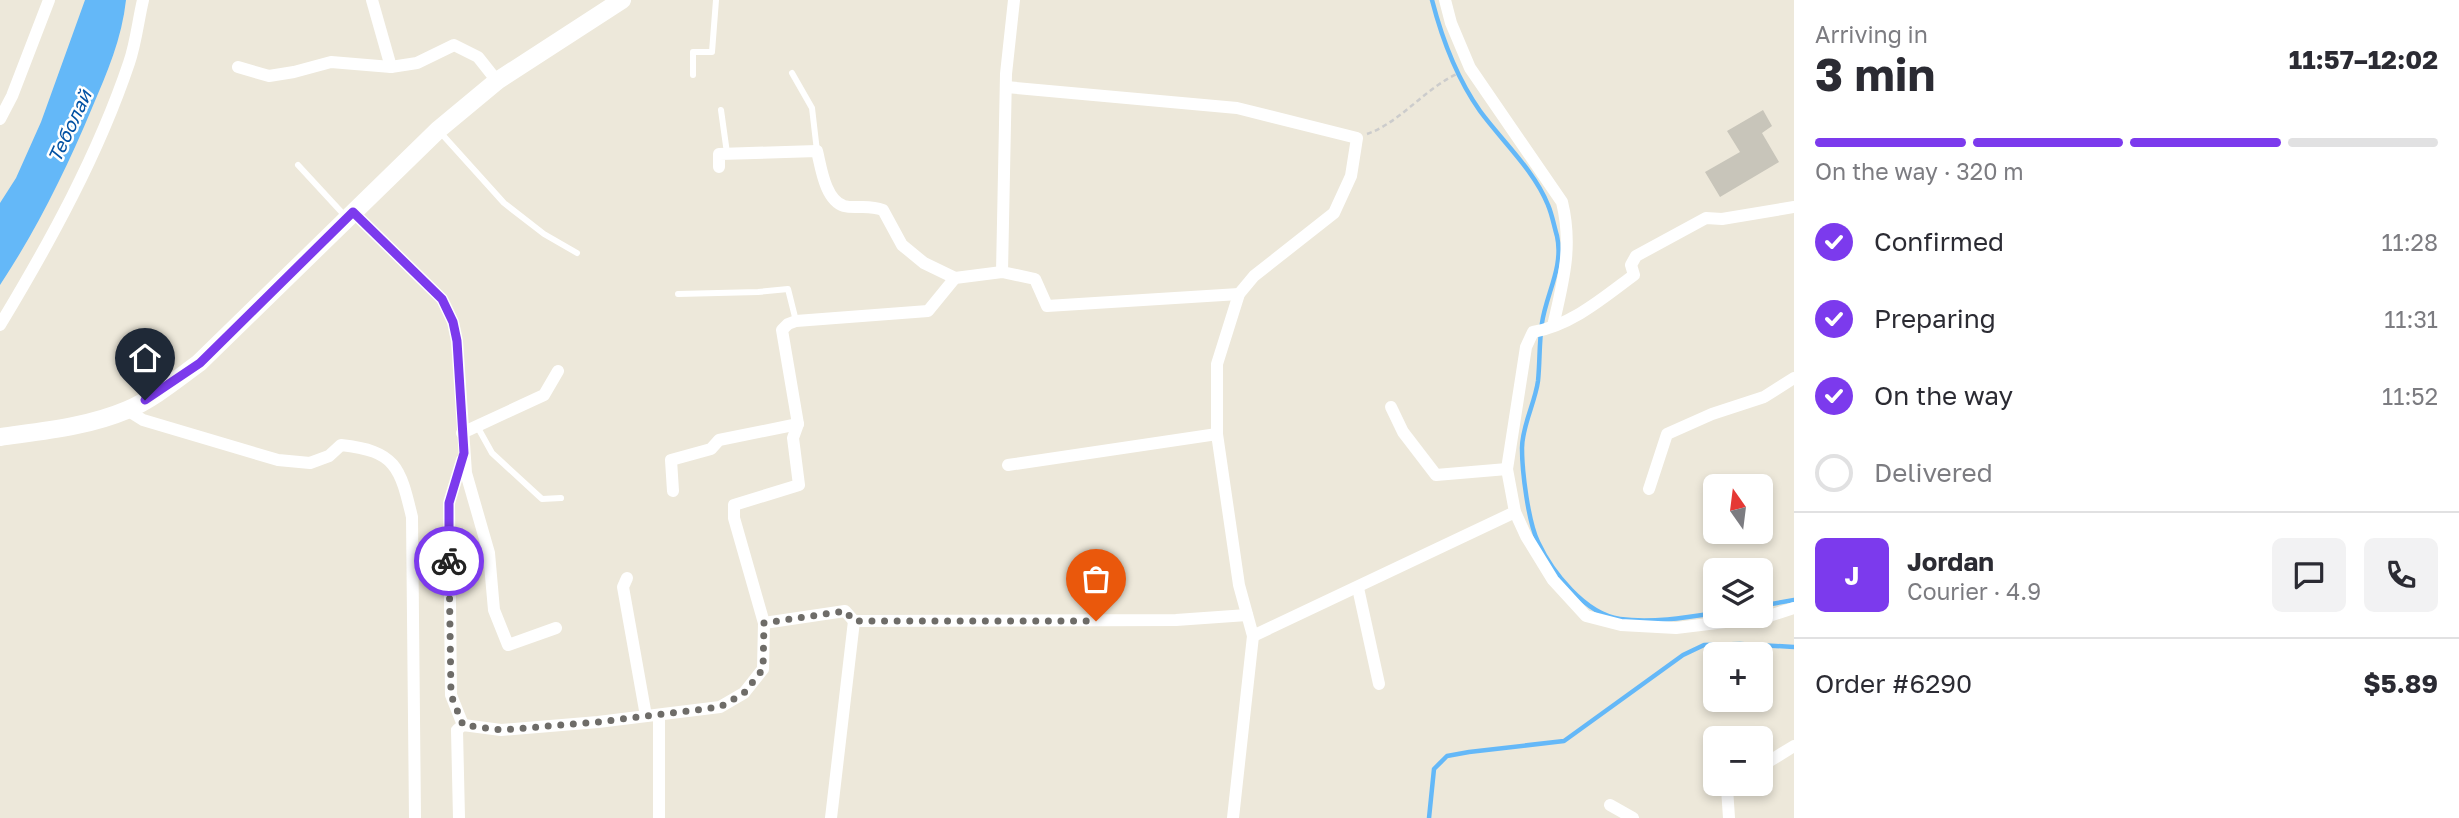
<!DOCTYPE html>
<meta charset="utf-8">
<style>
:root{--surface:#fff;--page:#f2f2f3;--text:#2b2b33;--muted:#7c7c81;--line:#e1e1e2;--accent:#7c3aed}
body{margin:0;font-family:"Golos Text",sans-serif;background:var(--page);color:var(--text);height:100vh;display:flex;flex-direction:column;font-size:26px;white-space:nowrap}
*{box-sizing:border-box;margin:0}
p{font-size:23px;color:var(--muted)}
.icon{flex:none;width:38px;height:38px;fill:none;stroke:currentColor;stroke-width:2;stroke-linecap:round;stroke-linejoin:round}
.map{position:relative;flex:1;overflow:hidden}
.side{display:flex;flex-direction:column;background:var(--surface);width:665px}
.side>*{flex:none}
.needle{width:46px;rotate:346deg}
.controls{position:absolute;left:1703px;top:474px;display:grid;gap:14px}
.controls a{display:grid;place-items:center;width:70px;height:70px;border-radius:10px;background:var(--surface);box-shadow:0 4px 10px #0003;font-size:35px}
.pin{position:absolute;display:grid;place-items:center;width:60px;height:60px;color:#fff;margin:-72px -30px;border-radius:50% 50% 50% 0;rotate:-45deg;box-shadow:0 0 7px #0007}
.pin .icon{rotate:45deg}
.courier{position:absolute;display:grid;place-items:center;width:70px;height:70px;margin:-35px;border:5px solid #7c3aed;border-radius:50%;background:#fff;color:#222;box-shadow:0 2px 9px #0007}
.head em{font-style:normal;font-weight:700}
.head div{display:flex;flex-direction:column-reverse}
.head{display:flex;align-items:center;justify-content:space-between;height:119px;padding:0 21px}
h1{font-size:46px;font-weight:700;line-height:52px}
.bar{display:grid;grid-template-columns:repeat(4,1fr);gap:10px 7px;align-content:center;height:84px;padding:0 21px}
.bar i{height:9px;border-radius:5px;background:var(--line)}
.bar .selected{background:var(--accent)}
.bar p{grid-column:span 4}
.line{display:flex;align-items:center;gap:18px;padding:0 21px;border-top:2px solid var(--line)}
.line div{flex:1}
.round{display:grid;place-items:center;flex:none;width:74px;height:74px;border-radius:10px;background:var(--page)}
ol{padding:0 21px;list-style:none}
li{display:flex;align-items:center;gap:21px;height:77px}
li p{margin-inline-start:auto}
li .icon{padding:7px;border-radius:50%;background:var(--accent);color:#fff;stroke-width:4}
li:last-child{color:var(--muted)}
li i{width:38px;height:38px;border:4px solid var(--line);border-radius:50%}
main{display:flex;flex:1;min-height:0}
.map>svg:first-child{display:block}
</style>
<main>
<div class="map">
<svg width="1794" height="818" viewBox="0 0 1794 818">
<rect width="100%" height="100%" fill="#ede8da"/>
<path fill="#64b8f8" d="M85,0H126C122,38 107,73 92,108C66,170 37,229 0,285V203L16,178L41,122Z"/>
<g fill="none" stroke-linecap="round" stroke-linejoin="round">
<g stroke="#64b8f8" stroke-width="4.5">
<path d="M1432,0C1442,39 1456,77 1480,111C1502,141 1534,170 1548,205C1552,214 1554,226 1557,236C1564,267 1546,294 1542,323C1539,342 1540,362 1538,381C1535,403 1522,426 1522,448C1522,471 1528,521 1538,542C1552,572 1585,614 1620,619C1651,623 1684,618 1715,613"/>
<path d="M1760,606L1794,600"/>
<path d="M1429,818L1434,769L1447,756L1469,752L1564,741L1683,655L1704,645L1740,644L1794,647"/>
</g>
</g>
<path fill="#c8c5ba" d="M1763,110L1772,126L1762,133L1779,162L1720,197L1705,172L1740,152L1727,131Z"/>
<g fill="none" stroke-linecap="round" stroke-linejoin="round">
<path stroke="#ccc" stroke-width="2.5" stroke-dasharray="5 3.5" stroke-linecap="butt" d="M1367,134C1401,122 1424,89 1457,74"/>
<g stroke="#fff" stroke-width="6">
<path d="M792,73L812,108L817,151"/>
<path d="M693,75V52H712L716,0"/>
<path d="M721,110L727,153"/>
<path d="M440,132L504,203L544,234L577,253"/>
<path d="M298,165L346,217"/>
<path d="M678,294L758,292L788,289L796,321"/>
<path d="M477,426L492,453L542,499L561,498"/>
</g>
<g stroke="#fff" stroke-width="12">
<path d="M372,0L391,67"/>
<path d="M1445,0L1451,23L1470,68L1562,202C1573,247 1563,282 1553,326"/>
<path d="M238,67L269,76L294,72L331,62L391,67L417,63L454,45L478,57L497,81"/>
<path d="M1006,87L1237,108L1357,138L1351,176L1334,213L1254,276L1239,294L1217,364V434L1239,585L1253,636L1233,818"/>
<path d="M0,119L12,96L49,0"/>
<path d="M719,167V154L817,151C821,167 825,200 844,206C856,209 868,204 883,210L902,245L924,263L955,278"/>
<path d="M1794,207L1722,219L1706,218L1636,256L1631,265L1634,275C1603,298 1572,325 1533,332L1526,347L1507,469L1515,512L1526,536L1553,580L1586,616L1621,625L1676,628L1766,617L1794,608"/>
<path d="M353,212L442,299L453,322L457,341L466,473L489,553L494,610L508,645L556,628"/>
<path d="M1002,272L1006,74L1014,0"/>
<path d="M0,325C50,242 98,155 129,63C136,43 138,21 143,0"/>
<path d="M1391,407L1403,432L1436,475L1507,469"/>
<path d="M127,410L143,420L278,460L310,463L329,456L341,445C396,451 400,467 412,517L415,818"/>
<path d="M462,433L544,395L558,371"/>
<path d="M462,460L449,503L451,695L463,725"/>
<path d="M1008,465L1217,434"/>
<path d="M1649,489L1667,434L1712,414L1764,397L1794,378"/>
<path d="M673,491L671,460L711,449L719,440L798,424"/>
<path d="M627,578L623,587L646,716"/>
<path d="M1358,588L1379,684"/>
<path d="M764,623L845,611L854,621L1176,620L1247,615"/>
<path d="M1253,636L1515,512"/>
<path d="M659,715V818"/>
<path d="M1760,767L1794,746"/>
<path d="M1610,805L1633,818"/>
<path d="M459,818L457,730L463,725L501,730L598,722L720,707L744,693L763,669L764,623L734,518V505L799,485L793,438L798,424L782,330L788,324L796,321L928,311L955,278L1002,272L1035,279L1047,306L1239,294"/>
<path d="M831,818L854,621"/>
<path d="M1729,818L1727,788L1734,784"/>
</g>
<path stroke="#fff" stroke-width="18" d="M0,437C42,431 87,427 127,410C153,399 177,379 199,363L438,130L497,81L622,0"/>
</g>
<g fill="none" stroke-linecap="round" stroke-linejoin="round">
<path stroke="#6e6c68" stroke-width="7" stroke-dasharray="0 12.6" d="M449,561L451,695L463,725L501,730L598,722L720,707L744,693L763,669L764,623L845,611L854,621H1096"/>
<path stroke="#7c3aed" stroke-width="9" d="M145,400L200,363L353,212L442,299L453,322L457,341L464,453L449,503V561"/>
</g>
<g text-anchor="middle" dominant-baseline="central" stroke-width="5" stroke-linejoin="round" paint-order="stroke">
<g font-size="19" font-style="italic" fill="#0352a4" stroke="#fff">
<text transform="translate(69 126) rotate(-65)">Теболай</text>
</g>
</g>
</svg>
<div class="controls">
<a><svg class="needle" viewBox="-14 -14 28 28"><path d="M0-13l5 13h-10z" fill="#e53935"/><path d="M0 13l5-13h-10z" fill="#7c7c81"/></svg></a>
<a><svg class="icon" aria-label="layers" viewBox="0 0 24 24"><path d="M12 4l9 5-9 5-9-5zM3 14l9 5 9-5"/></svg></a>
<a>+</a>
<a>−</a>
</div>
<div class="pin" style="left:1096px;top:621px;background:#ea580c"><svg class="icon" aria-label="bag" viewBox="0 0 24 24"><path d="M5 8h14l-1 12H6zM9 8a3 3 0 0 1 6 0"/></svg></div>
<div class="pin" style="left:145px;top:400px;background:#1f2937"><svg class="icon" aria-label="home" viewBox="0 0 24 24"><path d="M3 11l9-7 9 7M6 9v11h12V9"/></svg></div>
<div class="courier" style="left:449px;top:561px"><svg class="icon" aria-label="bike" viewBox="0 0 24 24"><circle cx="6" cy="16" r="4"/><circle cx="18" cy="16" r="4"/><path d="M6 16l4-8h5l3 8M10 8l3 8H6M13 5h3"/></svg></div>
</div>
<section class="side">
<div class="head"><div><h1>3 min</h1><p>Arriving in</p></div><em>11:57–12:02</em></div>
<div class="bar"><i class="selected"></i><i class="selected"></i><i class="selected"></i><i></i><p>On the way · 320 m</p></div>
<ol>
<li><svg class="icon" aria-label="check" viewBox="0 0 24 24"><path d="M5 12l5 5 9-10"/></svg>Confirmed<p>11:28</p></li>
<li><svg class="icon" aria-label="check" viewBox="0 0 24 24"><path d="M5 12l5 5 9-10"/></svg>Preparing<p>11:31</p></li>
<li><svg class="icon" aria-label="check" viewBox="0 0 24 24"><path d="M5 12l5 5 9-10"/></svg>On the way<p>11:52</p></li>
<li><i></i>Delivered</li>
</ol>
<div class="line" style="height:126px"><b class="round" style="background:var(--accent);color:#fff">J</b><div><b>Jordan</b><p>Courier · 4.9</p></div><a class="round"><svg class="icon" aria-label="chat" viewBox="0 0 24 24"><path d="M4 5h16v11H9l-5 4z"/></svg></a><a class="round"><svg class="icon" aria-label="phone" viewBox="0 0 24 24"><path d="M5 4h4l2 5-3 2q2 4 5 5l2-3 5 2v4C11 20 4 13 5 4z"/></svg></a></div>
<div class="line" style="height:91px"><div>Order #6290</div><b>$5.89</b></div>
</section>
</main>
